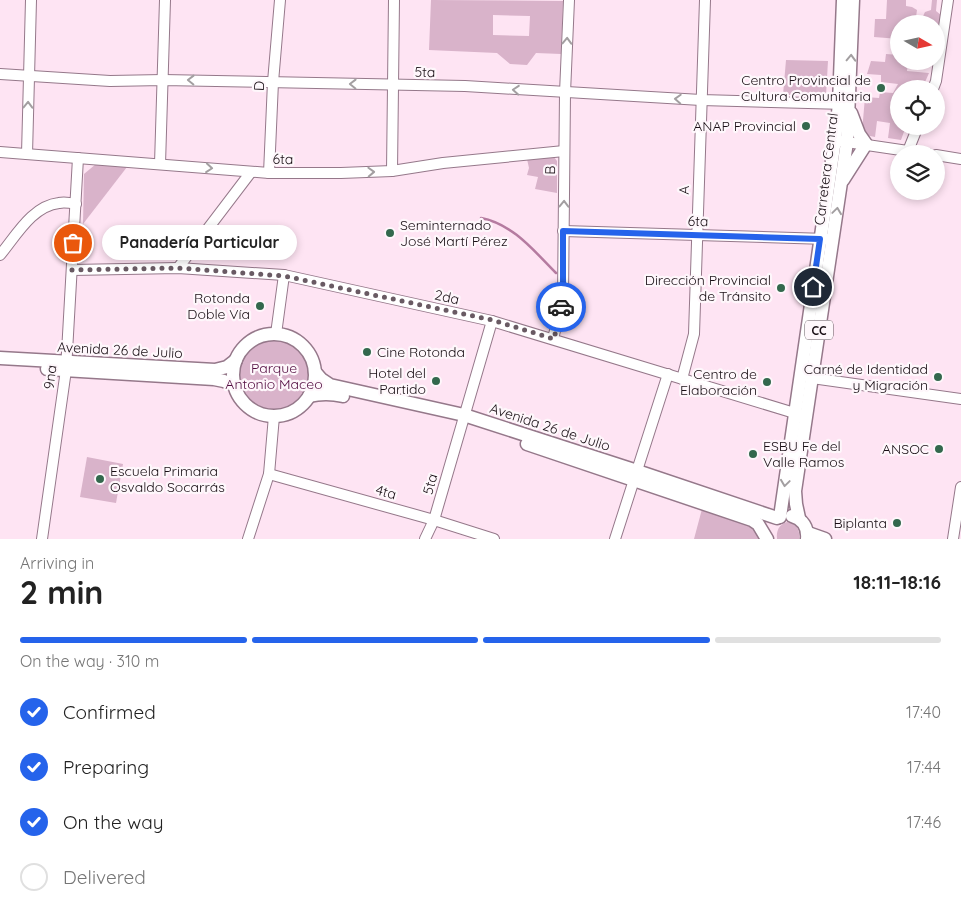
<!DOCTYPE html>
<meta charset="utf-8">
<style>
:root{--surface:#fff;--page:#f2f2f2;--text:#222;--muted:#767676;--line:#e0e0e0;--accent:#2563eb}
body{margin:0;font-family:Quicksand,sans-serif;background:var(--page);color:var(--text);height:100vh;display:flex;flex-direction:column;font-size:19px;white-space:nowrap}
*{box-sizing:border-box;margin:0}
p{font-size:16px;color:var(--muted)}
.icon{flex:none;width:28px;height:28px;fill:none;stroke:currentColor;stroke-width:2;stroke-linecap:round;stroke-linejoin:round}
.map{position:relative;height:539px;overflow:hidden}
.panel{display:flex;flex-direction:column;background:var(--surface);flex:1}
.panel>*{flex:none}
.needle{width:32px;rotate:99deg}
.buttons{position:absolute;left:890px;top:15px;display:grid;gap:10px}
.buttons a{display:grid;place-items:center;width:55px;height:55px;border-radius:50%;background:var(--surface);box-shadow:0 2px 8px #0003;font-size:25px}
.pin{position:absolute;display:grid;place-items:center;width:42px;height:42px;color:#fff;margin:-21px;border:2px solid #fff;border-radius:50%;box-shadow:0 1px 5px #0007}
.courier{position:absolute;display:grid;place-items:center;width:50px;height:50px;margin:-25px;border:4px solid #2563eb;border-radius:50%;background:#fff;color:#222;box-shadow:0 1px 6px #0007}
.bubble{position:absolute;height:35px;border-radius:18px;background:var(--surface);box-shadow:0 2px 8px #0003;font-size:16px;font-weight:700;line-height:35px;text-align:center}
.overview em{font-style:normal;font-weight:700}
.overview div{display:flex;flex-direction:column-reverse}
.overview{display:flex;align-items:center;justify-content:space-between;height:85px;padding:0 20px}
h1{font-size:32px;font-weight:700;line-height:38px}
.bar{display:grid;grid-template-columns:repeat(4,1fr);gap:8px 5px;align-content:center;height:60px;padding:0 20px}
.bar i{height:6px;border-radius:4px;background:var(--line)}
.bar .on{background:var(--accent)}
.bar p{grid-column:span 4}
ol{padding:0 20px;list-style:none}
li{display:flex;align-items:center;gap:15px;height:55px}
li p{margin-inline-start:auto}
li .icon{padding:5px;border-radius:50%;background:var(--accent);color:#fff;stroke-width:4}
li:last-child{color:var(--muted)}
li i{width:28px;height:28px;border:2px solid var(--line);border-radius:50%}
.map>svg:first-child{display:block}
</style>
<div class="map">
<svg width="961" height="539" viewBox="0 0 961 539">
<rect width="100%" height="100%" fill="#fee4f3"/>
<g fill="#d9b3ca" fill-rule="evenodd">
<path d="M431,0L563,1L561,54L536,53L527,65L510,64L497,53L429,50ZM493,15L530,16L529,36L493,35Z"/>
<path d="M887,0H906V6L912,7L917,10L915,24H899V39L874,37L875,19H886Z"/>
<path d="M932,0H937L936,11L941,15L940,23L936,25V24H926L922,18L925,12L931,10Z"/>
<path d="M886,54L899,55V61H908L907,71L929,73L922,89H899V126H906L901,140L888,138L890,123L877,121L875,137L865,135L862,132L865,97L879,98L880,92L893,93L898,84L881,82V75L867,74L871,61L885,62Z"/>
<path d="M786,60L828,61L826,95H783Z"/>
<path d="M554,157L557,161V193L535,189L538,177L527,175L529,168L527,159Z"/>
<path d="M96,164L127,167L83,224L84,174Z"/>
<circle cx="274" cy="376" r="37"/>
<path d="M87,457L123,464L116,503L80,497Z"/>
<path d="M702,509L751,525L761,539H694Z"/>
<path d="M787,522C797,523 800,530 799,539H777C776,531 779,524 787,522Z"/>
</g>
<g fill="none" stroke-linecap="round" stroke-linejoin="round">
<path stroke="#b57ba0" stroke-width="2.5" d="M481,218C513,224 534,251 556,273"/>
<g stroke="#95788a" stroke-width="12">
<g id="minor">
<path d="M0,74L110,81L163,80L465,86L701,100L845,104"/>
<path d="M933,89L936,81L948,0"/>
<path d="M840,141L928,154"/>
<path d="M908,151L918,126"/>
<path d="M0,152L269,173H341L392,171L443,163L564,151"/>
<path d="M27,154L31,0"/>
<path d="M936,155L961,159"/>
<path d="M160,164L165,0"/>
<path d="M392,171L394,0"/>
<path d="M269,173L273,82L280,0"/>
<path d="M563,231L827,239"/>
<path d="M0,255C16,236 32,206 59,203C64,202 71,203 76,204"/>
<path d="M178,268L251,172"/>
<path d="M72,270L178,268L284,275L492,321L801,415"/>
<path d="M276,334L284,275"/>
<path d="M553,339L563,297L565,93L569,0"/>
<path d="M812,378L961,399"/>
<path d="M682,379L694,334L705,0"/>
<path d="M269,474L434,520L494,539"/>
<path d="M42,539L66,370L78,158"/>
<path d="M248,539L269,474L274,416"/>
<path d="M425,539L434,520L492,321"/>
<path d="M615,539L668,374"/>
<path d="M953,539L961,487"/>
</g>
</g>
<g stroke="#95788a" stroke-width="15">
<g id="major">
<path d="M843,180L866,144L859,134L851,113"/>
<circle cx="274" cy="375" r="41"/>
<path d="M0,358L215,370L227,367L236,360"/>
<path d="M47,369L214,379L224,381L234,385"/>
<path d="M315,372L321,379L330,385L464,415L637,471L777,518"/>
<path d="M309,396C321,393 331,393 343,396"/>
<path d="M527,444L752,520L758,524L767,539"/>
<path d="M792,516C803,519 808,528 807,539"/>
<path d="M780,517L835,140L839,104L843,0"/>
<path d="M799,518L796,504L795,491L847,142L853,0"/>
<path d="M808,533L825,539"/>
</g>
</g>
<use href="#minor" stroke="#fff" stroke-width="10"/>
<use href="#major" stroke="#fff" stroke-width="12"/>
</g>
<defs><path id="oneway-chevron" d="M-2-3.5L2.5 0L-2 3.5" fill="none" stroke-width="1.6" stroke-linecap="round" stroke-linejoin="round" transform="scale(1.25)"/></defs>
<g stroke="#a39fa1">
<use href="#oneway-chevron" transform="translate(567 41) rotate(-88)"/>
<use href="#oneway-chevron" transform="translate(851 58) rotate(-88)"/>
<use href="#oneway-chevron" transform="translate(191 80) rotate(-179)"/>
<use href="#oneway-chevron" transform="translate(353 84) rotate(-179)"/>
<use href="#oneway-chevron" transform="translate(516 90) rotate(-176)"/>
<use href="#oneway-chevron" transform="translate(678 99) rotate(-177)"/>
<use href="#oneway-chevron" transform="translate(28 105) rotate(-89)"/>
<use href="#oneway-chevron" transform="translate(209 168) rotate(5)"/>
<use href="#oneway-chevron" transform="translate(371 172) rotate(-2)"/>
<use href="#oneway-chevron" transform="translate(564 204) rotate(-89)"/>
<use href="#oneway-chevron" transform="translate(837 211) rotate(-82)"/>
<use href="#oneway-chevron" transform="translate(785 483) rotate(98)"/>
</g>
<g fill="none" stroke-linecap="round" stroke-linejoin="round">
<path stroke="#695a63" stroke-width="5" stroke-dasharray="0 9" d="M73,243L72,270L178,268L284,276L492,320L554,339L561,307"/>
<path stroke="#2563eb" stroke-width="6" d="M561,307L563,297V231L820,239L813,287"/>
</g>
<g fill="#33684d" stroke="#fef7fb" stroke-width="2">
<circle cx="881" cy="88" r="5"/>
<circle cx="806" cy="126" r="5"/>
<circle cx="390" cy="233" r="5"/>
<circle cx="781" cy="288" r="5"/>
<circle cx="260" cy="306" r="5"/>
<circle cx="367" cy="352" r="5"/>
<circle cx="938" cy="377" r="5"/>
<circle cx="436" cy="381" r="5"/>
<circle cx="767" cy="382" r="5"/>
<circle cx="939" cy="449" r="5"/>
<circle cx="753" cy="454" r="5"/>
<circle cx="100" cy="479" r="5"/>
<circle cx="897" cy="523" r="5"/>
</g>
<g text-anchor="middle" dominant-baseline="central" stroke-width="4.5" stroke-linejoin="round" paint-order="stroke">
<rect fill="#fef7fb" stroke="#5e555a" stroke-width="1" x="805" y="320.5" width="28" height="19" rx="4"/>
<g font-size="12" font-weight="bold" fill="#190f15">
<text x="819" y="330">CC</text>
</g>
<g font-size="14" fill="#190f15" stroke="#fef7fb">
<text transform="translate(425 72) rotate(1)">5ta</text>
<text transform="translate(259 86) rotate(-87)">D</text>
<text transform="translate(283 159) rotate(1)">6ta</text>
<text transform="translate(826 169) rotate(-83)">Carretera Central</text>
<text transform="translate(550 170) rotate(-89)">B</text>
<text transform="translate(684 190) rotate(-88)">A</text>
<text transform="translate(698 221) rotate(2)">6ta</text>
<text transform="translate(447 297) rotate(12)">2da</text>
<text transform="translate(120 350) rotate(3)">Avenida 26 de Julio</text>
<text transform="translate(50 377) rotate(-83)">9na</text>
<text transform="translate(550 427) rotate(18)">Avenida 26 de Julio</text>
<text transform="translate(430 484) rotate(-74)">5ta</text>
<text transform="translate(386 492) rotate(16)">4ta</text>
</g>
<g font-size="14" fill="#190f15" stroke="#fef7fb" text-anchor="end">
<text x="871" y="80">Centro Provincial de<tspan x="871" dy="16">Cultura Comunitaria</tspan></text>
<text x="796" y="126">ANAP Provincial</text>
<text x="400" y="225" text-anchor="start">Seminternado<tspan x="400" dy="16">José Martí Pérez</tspan></text>
<text x="771" y="280">Dirección Provincial<tspan x="771" dy="16">de Tránsito</tspan></text>
<text x="250" y="298">Rotonda<tspan x="250" dy="16">Doble Vía</tspan></text>
<text x="377" y="352" text-anchor="start">Cine Rotonda</text>
<text x="928" y="369">Carné de Identidad<tspan x="928" dy="16">y Migración</tspan></text>
<text x="426" y="373">Hotel del<tspan x="426" dy="16">Partido</tspan></text>
<text x="757" y="374">Centro de<tspan x="757" dy="16">Elaboración</tspan></text>
<text x="763" y="446" text-anchor="start">ESBU Fe del<tspan x="763" dy="16">Valle Ramos</tspan></text>
<text x="929" y="449">ANSOC</text>
<text x="110" y="471" text-anchor="start">Escuela Primaria<tspan x="110" dy="16">Osvaldo Socarrás</tspan></text>
<text x="887" y="523">Biplanta</text>
</g>
<g font-size="14" fill="#530d41" stroke="#fef7fb">
<text x="274" y="368">Parque<tspan x="274" dy="16">Antonio Maceo</tspan></text>
</g>
</g>
</svg>
<div class="buttons">
<a><svg class="needle" viewBox="-14 -14 28 28"><path d="M0-13l5 13h-10z" fill="#e53935"/><path d="M0 13l5-13h-10z" fill="#767676"/></svg></a>
<a><svg class="icon" aria-label="locate" viewBox="0 0 24 24"><circle cx="12" cy="12" r="6"/><path d="M12 2v4M12 18v4M2 12h4M18 12h4"/></svg></a>
<a><svg class="icon" aria-label="layers" viewBox="0 0 24 24"><path d="M12 4l9 5-9 5-9-5zM3 14l9 5 9-5"/></svg></a>
</div>
<div class="pin" style="left:73px;top:243px;background:#ea580c"><svg class="icon" aria-label="bag" viewBox="0 0 24 24"><path d="M5 8h14l-1 12H6zM9 8a3 3 0 0 1 6 0"/></svg></div>
<div class="pin" style="left:813px;top:287px;background:#1f2937"><svg class="icon" aria-label="home" viewBox="0 0 24 24"><path d="M3 11l9-7 9 7M6 9v11h12V9"/></svg></div>
<div class="courier" style="left:561px;top:307px"><svg class="icon" aria-label="car" viewBox="0 0 24 24"><path d="M5 17H2v-5l4-1 3-4h7l3 4 3 1v5h-3M9 17h6M6 11h13"/><circle cx="7" cy="17" r="2"/><circle cx="17" cy="17" r="2"/></svg></div>
<div class="bubble" style="left:102px;top:225px;width:195px">Panadería Particular</div>
</div>
<section class="panel">
<div class="overview"><div><h1>2 min</h1><p>Arriving in</p></div><em>18:11–18:16</em></div>
<div class="bar"><i class="on"></i><i class="on"></i><i class="on"></i><i></i><p>On the way · 310 m</p></div>
<ol>
<li><svg class="icon" aria-label="check" viewBox="0 0 24 24"><path d="M5 12l5 5 9-10"/></svg>Confirmed<p>17:40</p></li>
<li><svg class="icon" aria-label="check" viewBox="0 0 24 24"><path d="M5 12l5 5 9-10"/></svg>Preparing<p>17:44</p></li>
<li><svg class="icon" aria-label="check" viewBox="0 0 24 24"><path d="M5 12l5 5 9-10"/></svg>On the way<p>17:46</p></li>
<li><i></i>Delivered</li>
</ol>
</section>
